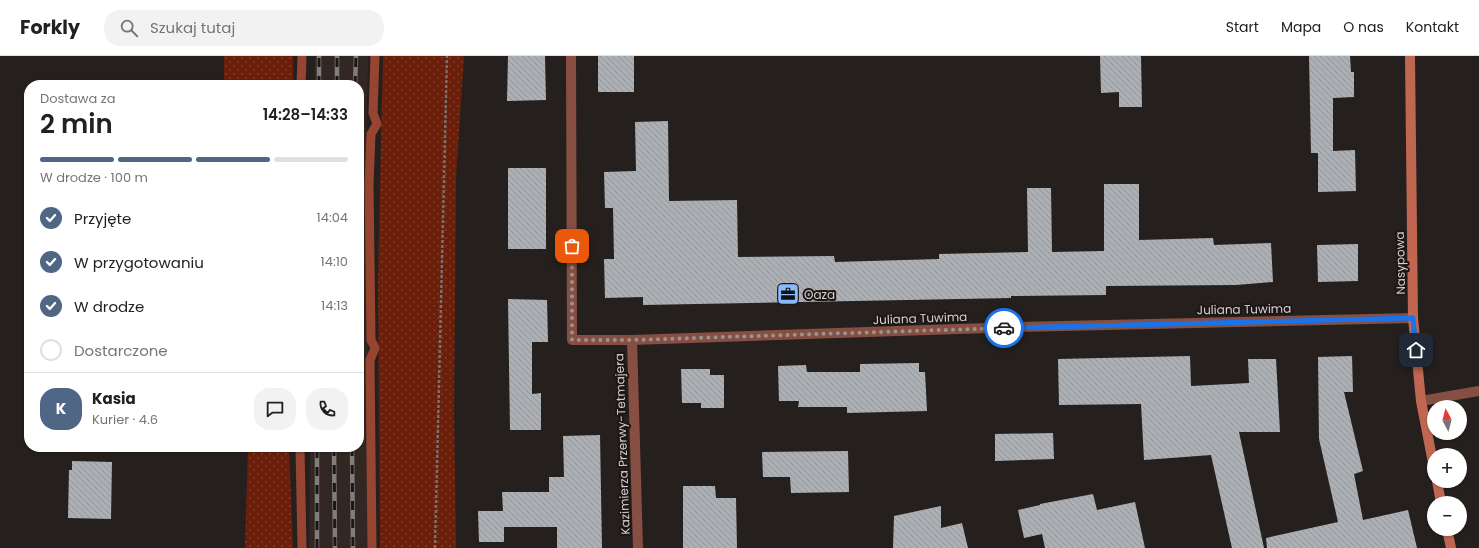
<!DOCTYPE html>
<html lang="pl">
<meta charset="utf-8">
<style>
:root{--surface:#fff;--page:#f2f2f2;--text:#202124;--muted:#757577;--line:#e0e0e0;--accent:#4f6685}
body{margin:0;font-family:Poppins,sans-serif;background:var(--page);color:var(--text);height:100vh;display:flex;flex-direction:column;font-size:15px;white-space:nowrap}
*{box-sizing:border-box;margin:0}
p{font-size:13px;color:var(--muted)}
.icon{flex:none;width:22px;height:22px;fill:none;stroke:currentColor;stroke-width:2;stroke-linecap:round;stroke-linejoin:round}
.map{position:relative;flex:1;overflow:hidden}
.side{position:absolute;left:24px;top:24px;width:340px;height:372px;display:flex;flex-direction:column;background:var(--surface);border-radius:16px;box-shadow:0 1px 3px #0004}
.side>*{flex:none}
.needle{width:26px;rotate:353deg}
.buttons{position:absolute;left:1427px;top:344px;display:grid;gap:8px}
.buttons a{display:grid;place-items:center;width:40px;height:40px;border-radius:50%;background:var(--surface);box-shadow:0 1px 3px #0004;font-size:20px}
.pin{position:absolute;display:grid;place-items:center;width:34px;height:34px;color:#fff;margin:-17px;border-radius:8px;box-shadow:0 2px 6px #0006}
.courier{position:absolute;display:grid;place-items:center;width:40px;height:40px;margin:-20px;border:3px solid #1a73e8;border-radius:50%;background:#fff;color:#222;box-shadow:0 1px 5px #0007}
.headline em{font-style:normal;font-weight:600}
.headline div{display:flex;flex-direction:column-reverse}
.headline{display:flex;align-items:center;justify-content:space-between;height:68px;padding:0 16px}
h1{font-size:26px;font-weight:600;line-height:30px}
.bar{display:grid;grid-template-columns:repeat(4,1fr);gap:6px 4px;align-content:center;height:48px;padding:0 16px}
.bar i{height:5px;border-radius:3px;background:var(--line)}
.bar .current{background:var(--accent)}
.bar p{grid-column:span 4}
.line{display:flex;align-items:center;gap:10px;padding:0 16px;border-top:1px solid var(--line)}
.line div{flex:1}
.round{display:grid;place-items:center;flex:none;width:42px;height:42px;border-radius:16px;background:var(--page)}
ol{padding:0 16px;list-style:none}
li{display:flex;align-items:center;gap:12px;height:44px}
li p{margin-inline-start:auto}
li .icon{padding:4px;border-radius:50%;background:var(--accent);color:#fff;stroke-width:4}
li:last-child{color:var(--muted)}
li i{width:22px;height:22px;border:2px solid var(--line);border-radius:50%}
header{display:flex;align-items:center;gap:24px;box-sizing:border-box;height:56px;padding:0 20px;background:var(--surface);border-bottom:1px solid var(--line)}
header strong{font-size:19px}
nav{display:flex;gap:22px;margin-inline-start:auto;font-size:14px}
.search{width:280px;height:36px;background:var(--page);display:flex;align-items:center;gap:10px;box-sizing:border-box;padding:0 14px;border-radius:16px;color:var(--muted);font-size:15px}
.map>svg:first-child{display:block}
</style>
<header>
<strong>Forkly</strong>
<div class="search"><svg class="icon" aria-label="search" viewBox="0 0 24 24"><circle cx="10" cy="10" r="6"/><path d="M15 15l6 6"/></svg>Szukaj tutaj</div>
<nav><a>Start</a><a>Mapa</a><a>O nas</a><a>Kontakt</a></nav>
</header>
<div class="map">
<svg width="1479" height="492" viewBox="0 0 1479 492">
<defs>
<pattern id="grass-dots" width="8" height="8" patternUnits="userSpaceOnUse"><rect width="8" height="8" fill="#6b1e09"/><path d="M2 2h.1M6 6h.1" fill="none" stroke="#7f3e2c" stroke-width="1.8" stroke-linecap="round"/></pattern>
<pattern id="building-back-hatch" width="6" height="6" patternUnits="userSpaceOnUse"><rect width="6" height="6" fill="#acb0b5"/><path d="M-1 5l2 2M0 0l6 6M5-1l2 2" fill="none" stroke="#919498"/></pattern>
</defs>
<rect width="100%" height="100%" fill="#25201e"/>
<path fill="#332723" d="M315,0H368L367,44L369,492H309L310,391H359V29H315Z"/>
<g fill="url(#grass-dots)">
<rect x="224" y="0" width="69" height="29"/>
<path d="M383,0H464L456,121L454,357L456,492H380L378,226Z"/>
<path d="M248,391H289L293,492H245Z"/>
</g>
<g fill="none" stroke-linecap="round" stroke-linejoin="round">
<g stroke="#974531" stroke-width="9">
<path d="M301,29L302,0"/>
<path d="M300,391L302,492"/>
<path d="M372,492L370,304L375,292L371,284L369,128L371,78L377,68L373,57L375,0"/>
</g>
</g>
<g fill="url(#building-back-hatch)">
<path d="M508,0H545L546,44L507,45Z"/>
<rect x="598" y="0" width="36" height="36"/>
<path d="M1100,0H1141L1142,51H1119V36L1101,37Z"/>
<path d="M1309,0H1350L1351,16H1354V41L1333,42V95L1355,94L1356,135L1318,136V97H1311Z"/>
<path d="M668,65L669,145L737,144L738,201L834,200L835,206L939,203V198L1028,196L1027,132H1051L1052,196L1104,195V128H1139V184L1213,182L1214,189L1271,187L1273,226L1236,229L1106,230V239L1011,240V242L959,243L643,249V241L605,242L604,203H614L613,152H605L604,116L636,115L635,66Z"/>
<rect x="508" y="112" width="38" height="81"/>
<path d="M1358,188V225L1318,226L1317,189Z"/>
<path d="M508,243L547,244L548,286H532V338L541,337V374H510Z"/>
<path d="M1190,300L1191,330L1249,327L1248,303H1276L1280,376H1239L1264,492H1232L1211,399L1144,404L1141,348L1059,349L1058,303Z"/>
<path d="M1352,300L1353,336H1344L1363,415L1354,418L1363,464L1408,454L1417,492H1267L1266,482L1338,466L1319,383L1318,301Z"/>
<path d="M919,307V316H925L927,355L847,357V351H798L799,345H779L778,310L806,309L807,316H860V308Z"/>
<path d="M681,313H710V319H724V352H701V347H682Z"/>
<path d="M1053,377L1054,403L995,405V378Z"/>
<path d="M600,379L602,492H557V471H504V486H479L478,455H503L502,436H549V421H564L563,380Z"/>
<path d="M848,395L849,436L791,437L790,421H763L762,396Z"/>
<path d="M72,405L112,406L111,463L68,462L69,414H72Z"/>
<path d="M683,430H715L716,442H736L737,492H683Z"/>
<path d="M1093,438L1097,454L1135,446L1145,492H1045L1042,478L1024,482L1018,454L1040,449V448Z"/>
<path d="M941,450V472L962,467L968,492H893L894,460Z"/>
</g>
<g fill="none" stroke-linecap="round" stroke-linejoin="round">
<path stroke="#777371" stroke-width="2.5" stroke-dasharray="3 2" stroke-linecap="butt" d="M435,492L447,0"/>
<g stroke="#874f41" stroke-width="10">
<path d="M571,0L572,284H632L1018,271L1413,262"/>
<path d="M632,284L638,492"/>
<path d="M1421,345L1479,335"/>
</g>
<g stroke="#c06751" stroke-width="10">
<path d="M1410,0L1413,262L1421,345L1434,412"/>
<path d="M1437,425L1441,447"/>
<path d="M1447,473L1451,492"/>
</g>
<g stroke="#817d7b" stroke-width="4.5">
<g id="rail">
<path d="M319,29V0"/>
<path d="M337,29V0"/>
<path d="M355,29L356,0"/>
<path d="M334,391L335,492"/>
<path d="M352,391L353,492"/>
<path d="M317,492V391"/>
</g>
</g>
<use href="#rail" stroke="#1c1615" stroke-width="3" stroke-dasharray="9" stroke-linecap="butt"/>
</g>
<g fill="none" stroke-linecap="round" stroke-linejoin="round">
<path stroke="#989492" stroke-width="4" stroke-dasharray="0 7.2" d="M572,190V284H632L1004,272"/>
<path stroke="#1a73e8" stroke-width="5" d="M1004,272L1413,262L1416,294"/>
</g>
<defs>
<g id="office-square" transform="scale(1.15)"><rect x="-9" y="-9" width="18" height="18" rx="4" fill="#89bafc" stroke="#1c1615"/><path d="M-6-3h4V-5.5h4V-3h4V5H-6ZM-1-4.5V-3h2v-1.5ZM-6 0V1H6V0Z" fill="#111"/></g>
</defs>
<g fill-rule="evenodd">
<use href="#office-square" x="788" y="238"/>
</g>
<g text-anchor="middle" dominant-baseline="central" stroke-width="4" stroke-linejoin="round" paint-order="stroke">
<g font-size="12" fill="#d6d2d1" stroke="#1c1615">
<text transform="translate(1400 207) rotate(-91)">Nasypowa</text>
<text transform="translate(1244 253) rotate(-1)">Juliana Tuwima</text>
<text transform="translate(920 262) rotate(-2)">Juliana Tuwima</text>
<text transform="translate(622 388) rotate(-92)">Kazimierza Przerwy-Tetmajera</text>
</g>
<g font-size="12" fill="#d6d2d1" stroke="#1c1615" text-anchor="start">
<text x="804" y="238">Oaza</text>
</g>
</g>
</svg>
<div class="buttons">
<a><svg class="needle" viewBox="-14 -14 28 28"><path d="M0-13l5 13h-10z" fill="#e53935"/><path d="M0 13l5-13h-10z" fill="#757577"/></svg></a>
<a>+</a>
<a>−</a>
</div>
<div class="pin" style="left:572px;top:190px;background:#ea580c"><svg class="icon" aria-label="bag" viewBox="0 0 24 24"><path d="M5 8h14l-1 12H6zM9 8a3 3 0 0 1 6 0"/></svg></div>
<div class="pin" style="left:1416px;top:294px;background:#1f2937"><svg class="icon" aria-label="home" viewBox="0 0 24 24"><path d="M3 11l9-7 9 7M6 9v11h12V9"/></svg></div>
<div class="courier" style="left:1004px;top:272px"><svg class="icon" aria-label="car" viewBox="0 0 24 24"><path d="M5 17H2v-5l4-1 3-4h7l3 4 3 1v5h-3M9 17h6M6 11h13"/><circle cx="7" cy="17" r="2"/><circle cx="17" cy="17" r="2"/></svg></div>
<section class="side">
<div class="headline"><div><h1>2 min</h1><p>Dostawa za</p></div><em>14:28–14:33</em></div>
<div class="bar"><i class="current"></i><i class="current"></i><i class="current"></i><i></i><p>W drodze · 100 m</p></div>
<ol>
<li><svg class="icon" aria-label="check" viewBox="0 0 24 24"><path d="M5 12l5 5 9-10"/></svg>Przyjęte<p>14:04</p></li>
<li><svg class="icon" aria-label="check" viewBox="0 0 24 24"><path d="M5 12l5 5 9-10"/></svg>W przygotowaniu<p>14:10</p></li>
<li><svg class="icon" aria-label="check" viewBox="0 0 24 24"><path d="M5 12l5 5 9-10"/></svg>W drodze<p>14:13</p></li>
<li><i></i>Dostarczone</li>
</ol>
<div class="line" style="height:72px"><b class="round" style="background:var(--accent);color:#fff">K</b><div><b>Kasia</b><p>Kurier · 4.6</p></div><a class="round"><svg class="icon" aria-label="chat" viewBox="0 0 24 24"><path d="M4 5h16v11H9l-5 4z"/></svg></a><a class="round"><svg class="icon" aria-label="phone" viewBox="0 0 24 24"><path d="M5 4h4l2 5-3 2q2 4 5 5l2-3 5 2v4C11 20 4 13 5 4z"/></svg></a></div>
</section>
</div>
